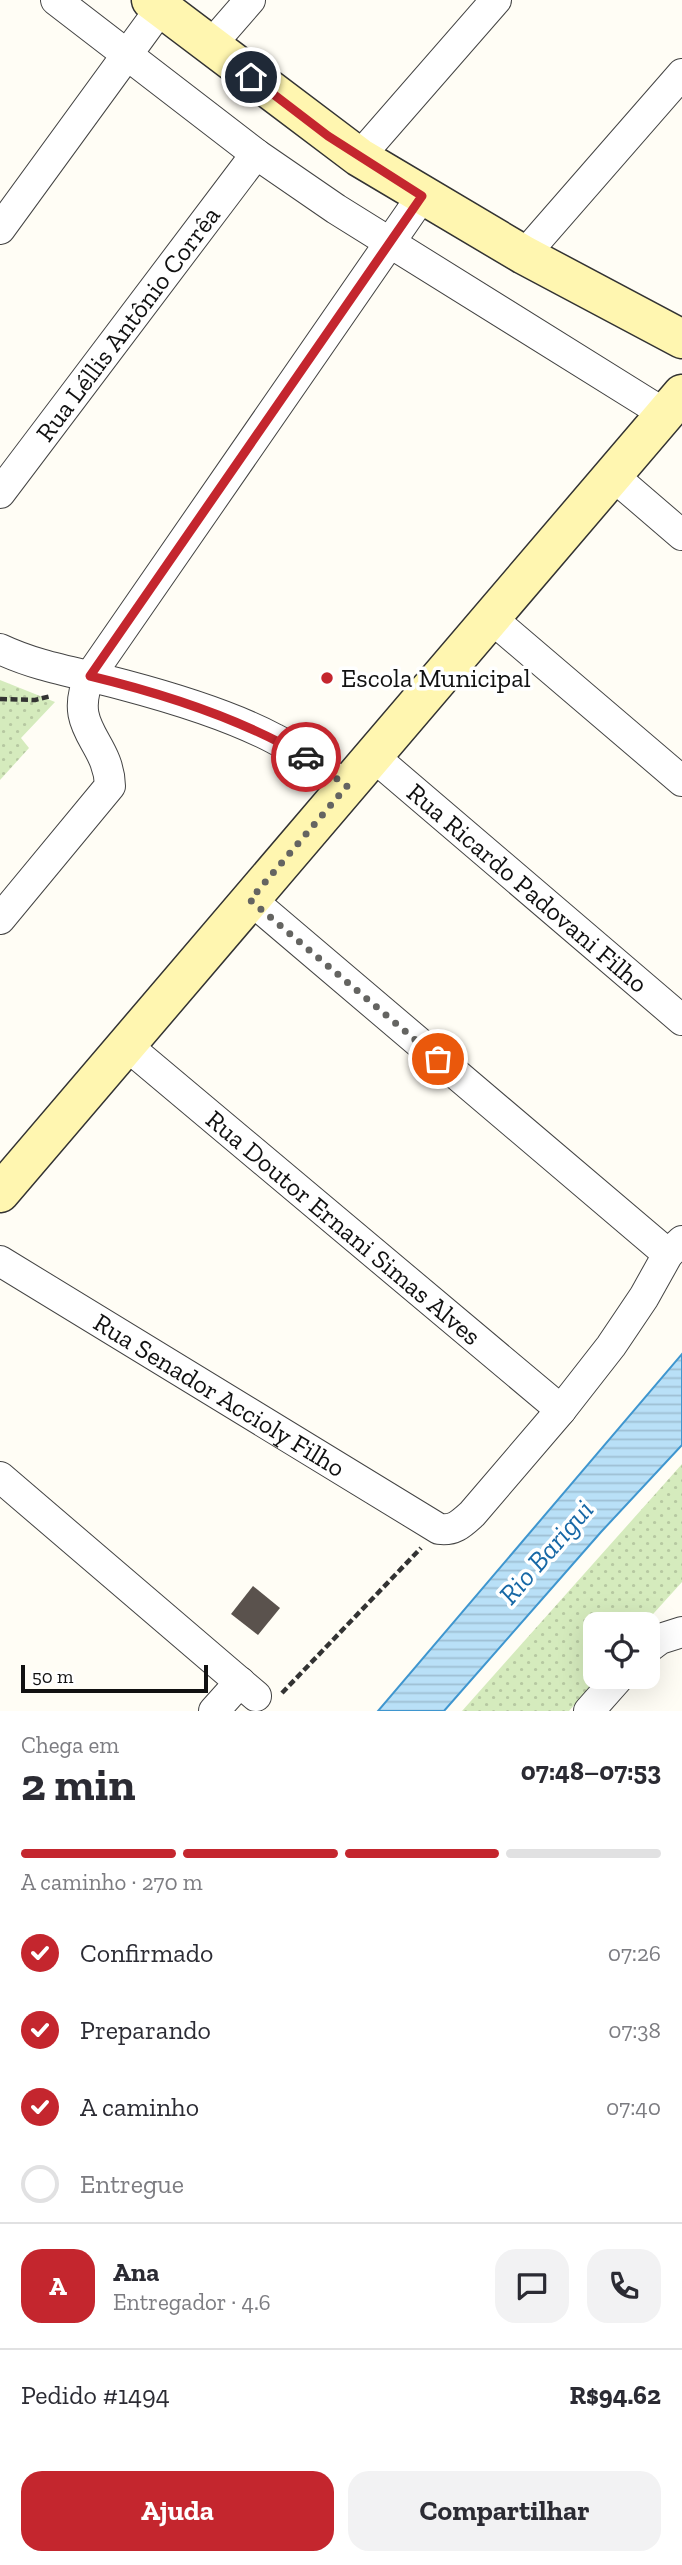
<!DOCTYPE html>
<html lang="pt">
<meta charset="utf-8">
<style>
:root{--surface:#fff;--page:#f2f2f3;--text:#2b2b33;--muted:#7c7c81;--line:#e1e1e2;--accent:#c4262e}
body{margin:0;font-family:"Zilla Slab",serif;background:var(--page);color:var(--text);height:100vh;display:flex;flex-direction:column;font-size:26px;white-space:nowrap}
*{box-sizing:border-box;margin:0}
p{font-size:23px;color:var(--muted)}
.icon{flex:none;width:38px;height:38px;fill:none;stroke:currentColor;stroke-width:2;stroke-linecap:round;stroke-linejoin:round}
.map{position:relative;height:1711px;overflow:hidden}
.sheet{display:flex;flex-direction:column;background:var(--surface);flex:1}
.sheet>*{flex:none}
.controls{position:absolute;left:583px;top:1612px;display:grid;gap:14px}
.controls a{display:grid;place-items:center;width:77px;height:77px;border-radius:14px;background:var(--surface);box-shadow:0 7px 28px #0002;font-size:35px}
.scale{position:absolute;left:21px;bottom:18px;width:187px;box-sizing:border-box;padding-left:7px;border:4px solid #111;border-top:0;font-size:19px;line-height:24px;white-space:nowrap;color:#111;-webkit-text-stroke:5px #fff;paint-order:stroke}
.pin{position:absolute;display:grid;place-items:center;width:60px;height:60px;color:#fff;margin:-30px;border:4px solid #fff;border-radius:50%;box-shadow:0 2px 7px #0007}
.courier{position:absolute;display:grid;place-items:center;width:70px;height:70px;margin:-35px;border:5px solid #c4262e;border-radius:50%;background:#fff;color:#222;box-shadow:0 2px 9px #0007}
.summary em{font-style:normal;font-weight:800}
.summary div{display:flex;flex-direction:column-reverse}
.summary{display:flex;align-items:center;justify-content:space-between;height:119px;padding:0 21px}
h1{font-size:46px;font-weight:800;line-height:52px}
.bar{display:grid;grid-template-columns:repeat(4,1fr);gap:10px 7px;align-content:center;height:84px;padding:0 21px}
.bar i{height:9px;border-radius:5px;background:var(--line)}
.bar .on{background:var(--accent)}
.bar p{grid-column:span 4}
.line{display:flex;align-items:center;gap:18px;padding:0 21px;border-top:2px solid var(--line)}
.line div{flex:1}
.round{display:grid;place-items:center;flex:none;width:74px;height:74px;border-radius:21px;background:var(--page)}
ol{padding:0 21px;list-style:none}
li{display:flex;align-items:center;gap:21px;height:77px}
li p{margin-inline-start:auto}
li .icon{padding:7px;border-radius:50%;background:var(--accent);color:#fff;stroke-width:4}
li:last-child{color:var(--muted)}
li i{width:38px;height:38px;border:4px solid var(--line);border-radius:50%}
.action{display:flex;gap:14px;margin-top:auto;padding:14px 21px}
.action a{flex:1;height:80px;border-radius:21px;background:var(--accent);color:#fff;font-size:28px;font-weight:800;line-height:80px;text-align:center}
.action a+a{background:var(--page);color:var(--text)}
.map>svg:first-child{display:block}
</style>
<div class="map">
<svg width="682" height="1711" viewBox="0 0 682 1711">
<defs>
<pattern id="park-dots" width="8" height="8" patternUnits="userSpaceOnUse" patternTransform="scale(1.75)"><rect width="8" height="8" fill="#d5ebbd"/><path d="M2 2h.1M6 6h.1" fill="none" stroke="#b6c8a1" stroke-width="1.8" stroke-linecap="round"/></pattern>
<pattern id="water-rules" width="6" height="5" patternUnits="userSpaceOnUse" patternTransform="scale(1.75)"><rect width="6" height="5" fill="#b9e0f7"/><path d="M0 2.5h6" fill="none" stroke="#9ebfd3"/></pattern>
</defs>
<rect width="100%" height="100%" fill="#fffdf5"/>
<g fill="url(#park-dots)">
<path d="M0,680L55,702L21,738L29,748L0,780Z"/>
<path d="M682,1464V1582L644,1624H595V1676L599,1677L569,1711H462Z"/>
</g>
<path fill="url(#water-rules)" stroke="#3f96cf" stroke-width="2" d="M682,1354V1445L601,1532L444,1711H378Z"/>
<path fill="#5a524d" d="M253,1586L280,1608L258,1635L231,1614Z"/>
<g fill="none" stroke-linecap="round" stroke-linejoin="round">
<g stroke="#444" stroke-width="32">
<g id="street">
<path d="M56,0L256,154L336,209L665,414"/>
<path d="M210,46L250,0"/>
<path d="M359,157L496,0"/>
<path d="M0,229L161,8"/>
<path d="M524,255L682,74"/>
<path d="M612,475L682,535"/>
<path id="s1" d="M0,493L256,154"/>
<path d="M491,618L682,781"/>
<path d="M0,649C40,668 81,673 124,685C173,698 230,715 275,739C301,752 323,770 347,787"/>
<path id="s2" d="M373,756L682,1020"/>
<path d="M250,899L668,1254"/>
<path d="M0,919L110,786C109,740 66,729 90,676L422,196"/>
<path id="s3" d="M126,1045L561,1410"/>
<path id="s4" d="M0,1261L439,1529C454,1531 461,1524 472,1514L561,1410L611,1346L644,1297L668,1254L682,1241"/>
<path d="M0,1477L256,1696"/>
<path d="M648,1648L660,1639L682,1632"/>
<path d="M214,1711L240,1682"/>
<path d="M589,1711L620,1676"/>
</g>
</g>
<g stroke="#333" stroke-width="41">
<g id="secondary">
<path d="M151,0L359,157L524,255L682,339"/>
<path d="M0,1193L682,394"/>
</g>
</g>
<g stroke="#333" stroke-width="4.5" stroke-dasharray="7 3.5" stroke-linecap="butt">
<path d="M0,699L35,700L51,696"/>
<path d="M282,1693L421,1548"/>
</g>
<use href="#street" stroke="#fff" stroke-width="30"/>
<use href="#secondary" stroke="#fff6b0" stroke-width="38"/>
</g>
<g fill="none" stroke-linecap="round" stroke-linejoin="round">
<path stroke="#646461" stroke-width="7" stroke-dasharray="0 12.6" d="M306,757L347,786L250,900L438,1059"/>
<path stroke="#c4262e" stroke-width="9" d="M251,77L328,136L422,196L90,676C165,694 240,718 306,757"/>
</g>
<circle fill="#c4262e" stroke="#fff" stroke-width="2.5" cx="327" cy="678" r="7"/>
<g text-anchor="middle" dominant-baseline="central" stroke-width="7" stroke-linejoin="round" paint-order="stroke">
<g font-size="26" fill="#111" stroke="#fff">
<text stroke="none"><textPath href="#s1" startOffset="212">Rua Léllis Antônio Corrêa</textPath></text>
<text stroke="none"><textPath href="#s2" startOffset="203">Rua Ricardo Padovani Filho</textPath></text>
<text stroke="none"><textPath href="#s3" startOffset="284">Rua Doutor Ernani Simas Alves</textPath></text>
<text stroke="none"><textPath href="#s4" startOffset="257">Rua Senador Accioly Filho</textPath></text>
</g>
<g font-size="26" fill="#111" stroke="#fff" text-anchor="start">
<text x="341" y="678">Escola Municipal</text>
</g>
<g font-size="28" font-style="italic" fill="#1768a6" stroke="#fff">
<text transform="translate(546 1552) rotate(-49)">Rio Barigui</text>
</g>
</g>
</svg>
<div class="controls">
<a><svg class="icon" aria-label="locate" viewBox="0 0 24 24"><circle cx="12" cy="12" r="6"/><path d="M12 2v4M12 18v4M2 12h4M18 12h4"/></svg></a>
</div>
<div class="scale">50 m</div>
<div class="pin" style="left:438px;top:1059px;background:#ea580c"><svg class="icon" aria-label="bag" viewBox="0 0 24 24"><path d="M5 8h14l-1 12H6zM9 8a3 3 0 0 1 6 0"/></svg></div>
<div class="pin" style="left:251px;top:77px;background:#1f2937"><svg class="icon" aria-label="home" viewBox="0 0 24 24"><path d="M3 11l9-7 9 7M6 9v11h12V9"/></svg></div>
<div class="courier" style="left:306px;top:757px"><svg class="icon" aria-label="car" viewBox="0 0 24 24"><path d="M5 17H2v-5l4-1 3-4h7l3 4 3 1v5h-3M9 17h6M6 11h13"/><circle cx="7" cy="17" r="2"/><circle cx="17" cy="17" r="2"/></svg></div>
</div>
<section class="sheet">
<div class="summary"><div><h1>2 min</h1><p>Chega em</p></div><em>07:48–07:53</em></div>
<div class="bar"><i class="on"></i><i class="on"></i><i class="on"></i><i></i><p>A caminho · 270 m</p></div>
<ol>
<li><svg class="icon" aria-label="check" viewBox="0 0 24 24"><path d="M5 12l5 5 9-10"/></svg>Confirmado<p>07:26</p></li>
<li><svg class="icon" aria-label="check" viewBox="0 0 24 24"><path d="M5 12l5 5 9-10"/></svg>Preparando<p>07:38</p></li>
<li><svg class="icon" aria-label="check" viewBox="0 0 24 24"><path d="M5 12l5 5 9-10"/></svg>A caminho<p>07:40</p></li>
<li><i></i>Entregue</li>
</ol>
<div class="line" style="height:126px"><b class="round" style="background:var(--accent);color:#fff">A</b><div><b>Ana</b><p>Entregador · 4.6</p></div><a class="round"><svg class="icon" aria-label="chat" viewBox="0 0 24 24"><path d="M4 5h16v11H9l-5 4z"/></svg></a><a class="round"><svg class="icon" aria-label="phone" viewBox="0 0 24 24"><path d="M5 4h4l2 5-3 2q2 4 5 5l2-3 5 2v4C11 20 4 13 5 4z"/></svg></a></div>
<div class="line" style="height:91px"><div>Pedido #1494</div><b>R$94.62</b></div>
<div class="action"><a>Ajuda</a><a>Compartilhar</a></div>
</section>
